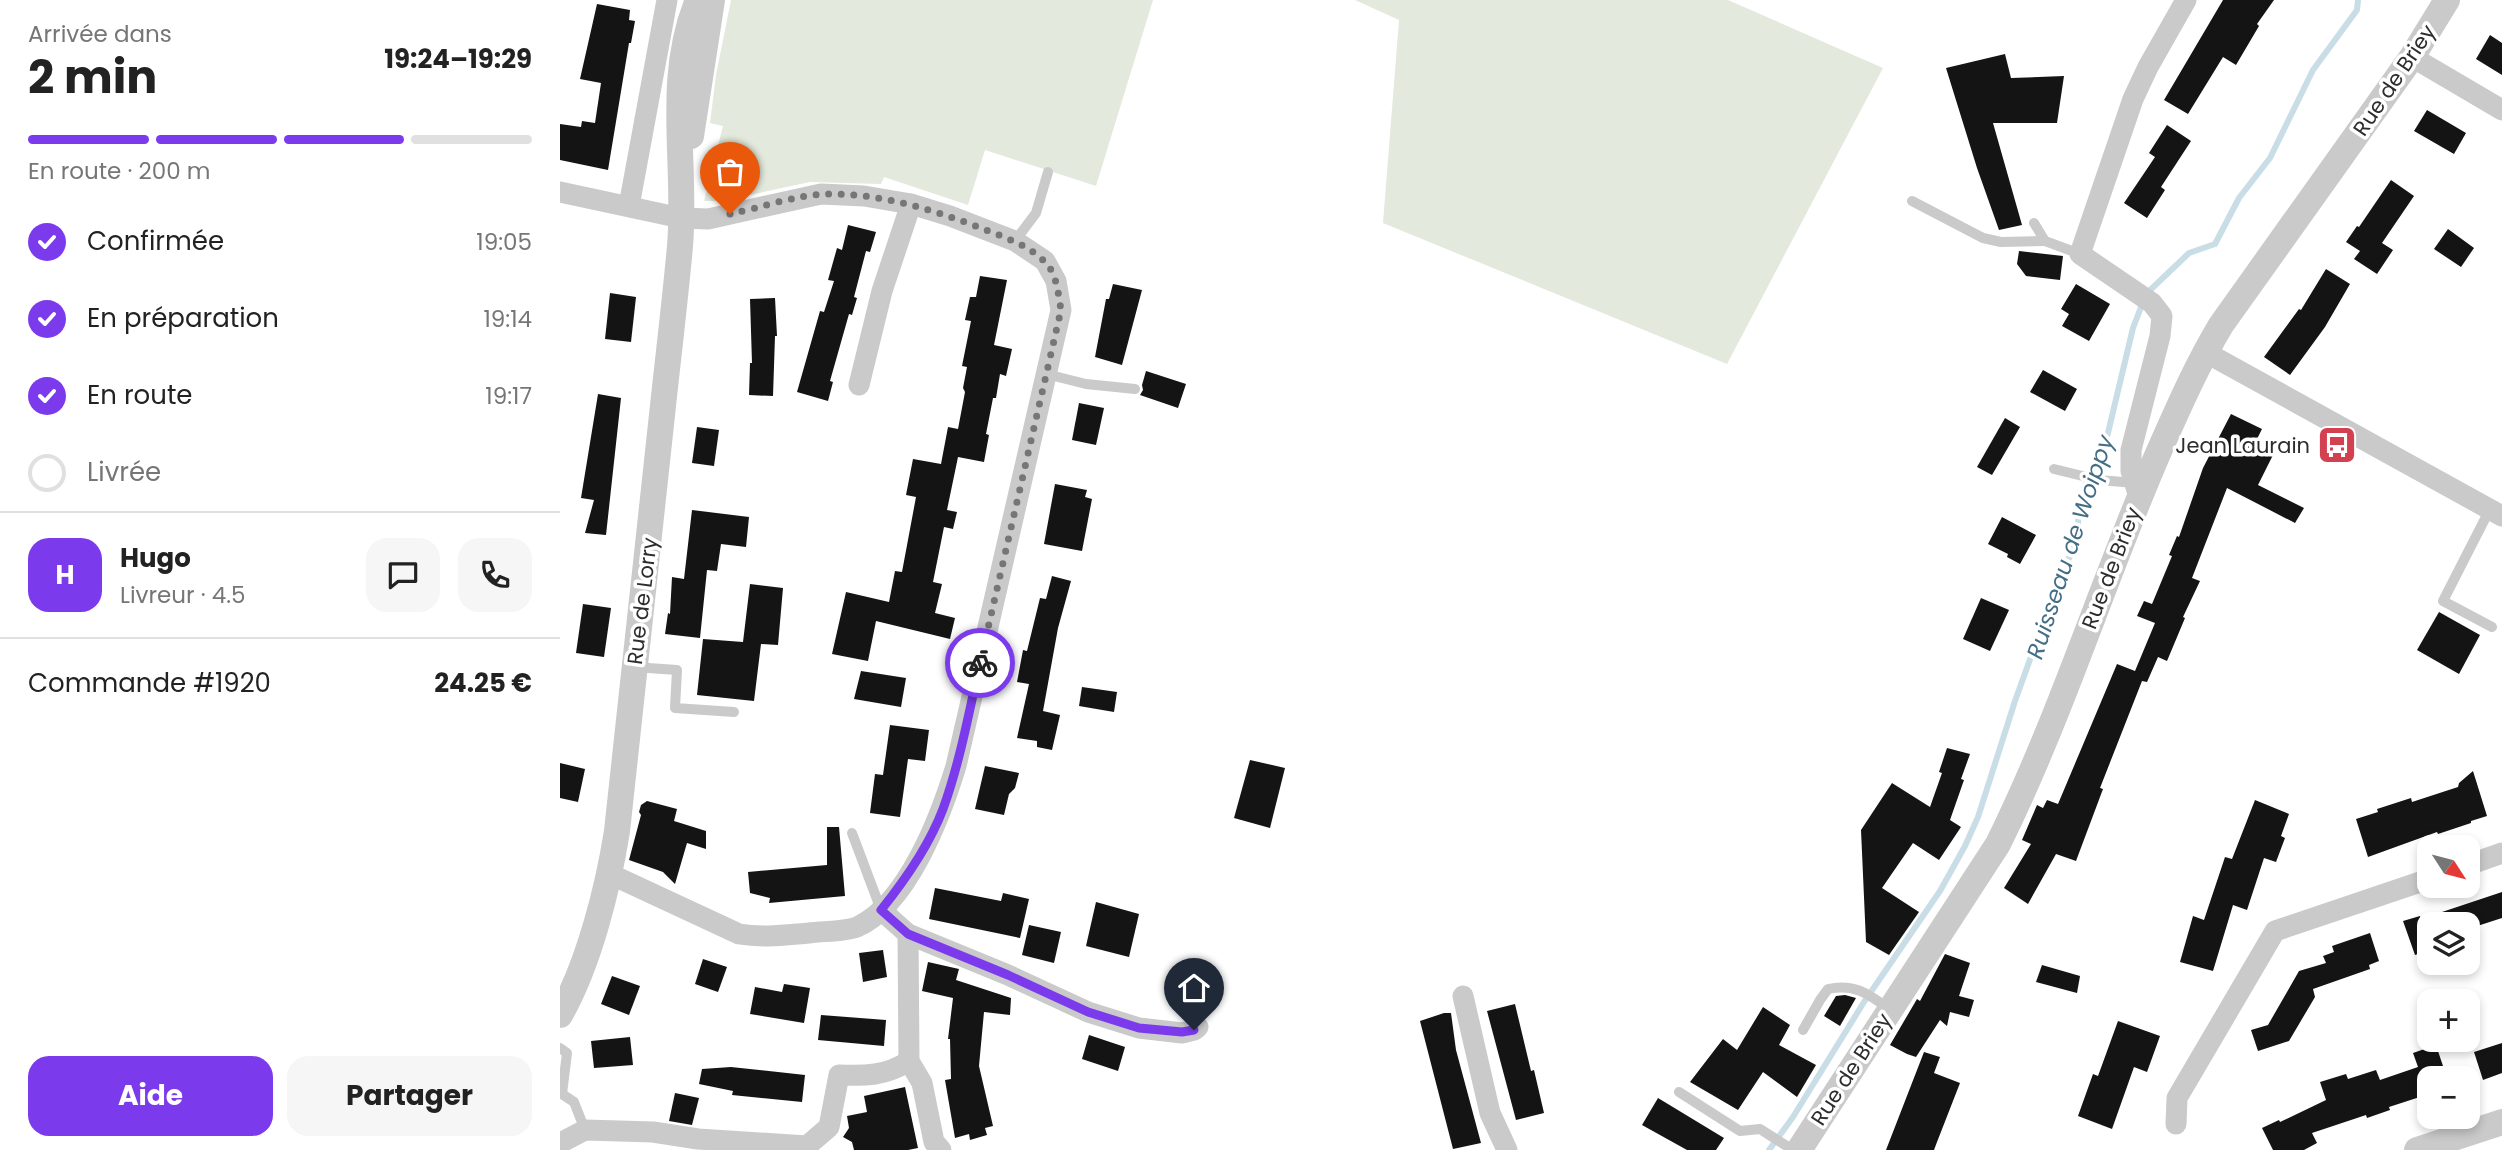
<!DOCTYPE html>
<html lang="fr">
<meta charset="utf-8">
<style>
:root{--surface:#fff;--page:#f6f6f6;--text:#222;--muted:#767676;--line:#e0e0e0;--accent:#7c3aed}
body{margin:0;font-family:Poppins,sans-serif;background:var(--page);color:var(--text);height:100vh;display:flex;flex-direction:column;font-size:26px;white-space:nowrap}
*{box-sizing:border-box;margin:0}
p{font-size:23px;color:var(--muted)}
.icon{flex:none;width:38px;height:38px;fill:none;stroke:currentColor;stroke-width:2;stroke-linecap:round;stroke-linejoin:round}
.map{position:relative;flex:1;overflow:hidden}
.panel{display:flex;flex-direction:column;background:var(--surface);width:560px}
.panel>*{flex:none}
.needle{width:46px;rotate:126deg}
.fabs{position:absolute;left:1857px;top:835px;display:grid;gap:14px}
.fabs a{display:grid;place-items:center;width:63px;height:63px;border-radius:14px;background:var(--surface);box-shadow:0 4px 10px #0003;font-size:35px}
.pin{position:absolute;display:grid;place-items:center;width:60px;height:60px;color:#fff;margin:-72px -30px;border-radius:50% 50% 50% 0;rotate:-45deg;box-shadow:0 0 7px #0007}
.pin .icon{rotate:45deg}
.courier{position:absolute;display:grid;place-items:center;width:70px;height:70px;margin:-35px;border:5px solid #7c3aed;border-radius:50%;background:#fff;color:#222;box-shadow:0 2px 9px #0007}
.overview em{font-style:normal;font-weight:700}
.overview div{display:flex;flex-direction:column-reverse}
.overview{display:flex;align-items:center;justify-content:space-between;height:119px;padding:0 28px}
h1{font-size:46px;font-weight:700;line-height:52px}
.bar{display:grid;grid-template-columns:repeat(4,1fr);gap:10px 7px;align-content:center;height:84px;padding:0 28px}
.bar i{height:9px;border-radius:5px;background:var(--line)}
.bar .on{background:var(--accent)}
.bar p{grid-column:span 4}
.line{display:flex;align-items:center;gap:18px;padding:0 28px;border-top:2px solid var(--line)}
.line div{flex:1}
.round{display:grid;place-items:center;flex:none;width:74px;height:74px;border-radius:21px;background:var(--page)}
ol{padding:0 28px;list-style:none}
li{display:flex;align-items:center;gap:21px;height:77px}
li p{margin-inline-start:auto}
li .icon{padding:7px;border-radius:50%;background:var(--accent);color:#fff;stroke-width:4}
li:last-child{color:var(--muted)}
li i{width:38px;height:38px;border:4px solid var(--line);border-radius:50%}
.action{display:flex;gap:14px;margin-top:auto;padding:14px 28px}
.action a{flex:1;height:80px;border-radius:21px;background:var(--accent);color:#fff;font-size:28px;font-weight:700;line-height:80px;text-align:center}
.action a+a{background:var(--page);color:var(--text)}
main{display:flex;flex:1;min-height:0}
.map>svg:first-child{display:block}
</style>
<main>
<section class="panel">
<div class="overview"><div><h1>2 min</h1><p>Arrivée dans</p></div><em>19:24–19:29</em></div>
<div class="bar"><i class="on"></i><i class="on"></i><i class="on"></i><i></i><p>En route · 200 m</p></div>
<ol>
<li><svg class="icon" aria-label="check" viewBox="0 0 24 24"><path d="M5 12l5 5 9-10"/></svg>Confirmée<p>19:05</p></li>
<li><svg class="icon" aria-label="check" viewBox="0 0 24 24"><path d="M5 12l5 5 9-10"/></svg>En préparation<p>19:14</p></li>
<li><svg class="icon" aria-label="check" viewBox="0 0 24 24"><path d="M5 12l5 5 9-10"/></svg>En route<p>19:17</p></li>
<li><i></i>Livrée</li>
</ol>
<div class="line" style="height:126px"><b class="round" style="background:var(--accent);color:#fff">H</b><div><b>Hugo</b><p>Livreur · 4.5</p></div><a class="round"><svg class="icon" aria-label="chat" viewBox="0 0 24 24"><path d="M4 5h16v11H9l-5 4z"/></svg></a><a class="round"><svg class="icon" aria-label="phone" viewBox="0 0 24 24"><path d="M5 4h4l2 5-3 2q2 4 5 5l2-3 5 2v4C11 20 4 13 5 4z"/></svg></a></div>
<div class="line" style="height:91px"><div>Commande #1920</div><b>24.25 €</b></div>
<div class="action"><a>Aide</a><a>Partager</a></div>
</section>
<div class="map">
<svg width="1942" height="1150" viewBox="0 0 1942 1150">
<rect width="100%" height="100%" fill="#fff"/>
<g fill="#e3e9dc">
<path d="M171,0H593L536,186L425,150L408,205L324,177L321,184L250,182L162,201H144L163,126L150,123L156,75Z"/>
<path d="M795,0H1168L1323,68L1167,364L823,223L839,20Z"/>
</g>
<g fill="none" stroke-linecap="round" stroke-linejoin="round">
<path stroke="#c9dde7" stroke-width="6" d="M1209,1150L1233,1117L1304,1002L1380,891L1405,846L1418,817L1455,701L1490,604L1517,539L1519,508L1529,472L1547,437L1573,328L1586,294L1629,253L1655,244L1679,198L1710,158L1753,70L1797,10L1798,0"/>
</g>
<g fill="#141414">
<path d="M1663,0H1714L1697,24L1699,26L1676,65L1663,57L1628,114L1604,100Z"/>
<path d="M37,4L70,10L69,20L75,21L71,43H69L48,170L0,160V124L21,127L22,121L35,123L41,83L20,79Z"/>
<path d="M1930,35L1942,43V75L1916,59Z"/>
<path d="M1445,54L1451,78L1504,76L1497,123H1433L1462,225L1439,230L1417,168L1386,68Z"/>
<path d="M1867,110L1906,133L1894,154L1854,131Z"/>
<path d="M1607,125L1631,141L1601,187L1605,190L1587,218L1564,203L1595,157L1589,153Z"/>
<path d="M1831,180L1854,196L1822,243L1833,250L1817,274L1794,259L1800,251L1786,242L1797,226L1799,227Z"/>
<path d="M288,225L316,232L310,252L306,251L294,297L297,298L292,315L289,314L270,381L273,382L268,401L237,392L260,311L264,312L274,281L268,280L277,248L282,250Z"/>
<path d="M1888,229L1914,248L1901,267L1874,249Z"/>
<path d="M1459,251L1503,256L1500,280L1466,276L1457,264Z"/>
<path d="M1766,269L1790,284L1765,327L1730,375L1704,357L1739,309L1741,310Z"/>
<path d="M420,276L447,280L434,345L452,349L446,376L440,374L436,398H433L426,434L429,435L424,462L398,457L387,510L397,512L393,529L384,527L373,582L382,584L375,613L395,618L390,639L316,621L308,661L272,654L286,592L329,602L335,571L342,572L356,497L346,495L353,459L381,464L388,427L398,429L405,392L403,388L407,367L402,366L411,321L405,320L410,297H416Z"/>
<path d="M553,284L582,290L562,365L535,357L546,299H549Z"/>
<path d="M1516,284L1550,304L1529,341L1502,326L1509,314L1501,309Z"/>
<path d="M50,293L76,297L71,342L45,339Z"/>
<path d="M215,298L217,336H215L213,396L189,395L190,363H192L190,299Z"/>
<path d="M1483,370L1517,389L1505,411L1470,392Z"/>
<path d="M586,371L626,384L618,408L580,395L583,390L582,385Z"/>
<path d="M38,394L61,398L46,535L25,533L34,500L21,498Z"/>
<path d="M519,403L544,408L536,445L512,440Z"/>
<path d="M1671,414L1702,429L1696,441L1715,451L1698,485L1744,508L1735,523L1667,488L1632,578L1640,581L1623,617L1625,618L1607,661L1598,657L1587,682L1582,681L1540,788L1543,789L1516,861L1496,854L1468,904L1444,888L1471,844L1462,840L1477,805L1483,808L1487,800L1498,804L1557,664L1575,671L1595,623L1577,616L1584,601L1592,604L1612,556L1609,555L1617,536L1619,537L1643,468Z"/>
<path d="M1445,418L1460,427L1432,475L1417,467Z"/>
<path d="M137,427L159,430L154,466L132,463Z"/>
<path d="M495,484L527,490L525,497L532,499L522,551L484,544Z"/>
<path d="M132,510L189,517L186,547L161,544L157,571L147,570L140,638L105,634L108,613L110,614L112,577L124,579Z"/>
<path d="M1442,517L1476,535L1460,564L1447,557L1448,554L1428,544Z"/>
<path d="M492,576L511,581L498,628L483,711L500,715L492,750L477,747V741L457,738L469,684L457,682L463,650L467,651L480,598L486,599Z"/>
<path d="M190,584L223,588L218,645L201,644L194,701L137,695L143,639L183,642Z"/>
<path d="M1421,598L1449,610L1430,651L1403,639Z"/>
<path d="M23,604L51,608L44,657L16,653Z"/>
<path d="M1879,612L1920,635L1899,674L1857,650Z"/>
<path d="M301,671L346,678L341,707L294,699Z"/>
<path d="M522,687L557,692L554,712L519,706Z"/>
<path d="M330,725L369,730L365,761L348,759L340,817L310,813L315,774L323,775Z"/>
<path d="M1387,748L1410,754L1401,779L1404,780L1390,820L1401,827L1379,860L1353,843L1322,888L1359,912L1329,955L1306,942L1301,830L1332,783L1370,807L1382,773L1379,772Z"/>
<path d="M690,760L725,768L710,828L674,818Z"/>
<path d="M0,763L25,769L18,802L0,798Z"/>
<path d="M425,766L459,773L455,788L449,794L444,815L415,809Z"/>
<path d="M1913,771L1927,816L1911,821V823L1878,834L1877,832L1808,857L1796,819L1818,812L1817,809L1851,798L1852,802L1898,787L1899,783Z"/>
<path d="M1695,800L1729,814L1721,836L1725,838L1716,862L1704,858L1687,910L1673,905L1653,971L1620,962L1633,916L1644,920L1665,857L1672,859Z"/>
<path d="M87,801L117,809L114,821L146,831V849L127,843L115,884L103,872L69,860L81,815L79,812L81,805Z"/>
<path d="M267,827H279L285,896L209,903L210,898L190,893L188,872L267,865Z"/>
<path d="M375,888L441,901L443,893L469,899L460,938L369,919Z"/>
<path d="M1942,892V918L1908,929V924H1869V950L1855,955L1843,921L1860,916L1861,919Z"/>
<path d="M536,902L579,914L569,957L526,946Z"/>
<path d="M469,925L501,932L494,963L462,955Z"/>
<path d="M1810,933L1819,961L1809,965L1810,969L1753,989L1755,997L1729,1041L1698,1051L1691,1030L1708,1025L1739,971L1766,963L1763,956L1774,952L1772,946Z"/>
<path d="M323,950L327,977L303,982L299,953Z"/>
<path d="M1385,954L1410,963L1399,996L1414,1000L1409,1017L1390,1012L1387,1026L1380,1020L1356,1057L1347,1054L1330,1045L1357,999L1360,1001Z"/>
<path d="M143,959L167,967L158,992L135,984Z"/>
<path d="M368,962L399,969L396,980L451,998L450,1015L424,1012L419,1066L433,1126L425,1128L427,1135L410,1140L409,1134L395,1138L385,1080L391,1079L390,1039H388L393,998L362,991Z"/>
<path d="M1482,965L1520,976L1517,993L1476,982Z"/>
<path d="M52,976L80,986L69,1015L41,1004Z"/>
<path d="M224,984L250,988L244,1023L190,1014L195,987L222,992Z"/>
<path d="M1285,995L1296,998L1280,1026L1264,1016L1276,996Z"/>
<path d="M955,1004L971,1071L974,1070L984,1113L956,1120L927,1011Z"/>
<path d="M1203,1007L1230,1025L1219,1045L1256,1065L1237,1097L1203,1072L1178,1110L1130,1082L1163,1039L1177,1050Z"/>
<path d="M884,1013H891L896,1050L921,1143L893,1149L860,1021Z"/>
<path d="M261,1015L326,1020L324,1046L258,1040Z"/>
<path d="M1558,1021L1600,1036L1587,1072L1574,1067L1552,1129L1518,1116L1533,1074L1538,1076Z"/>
<path d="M529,1035L565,1047L558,1071L522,1059Z"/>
<path d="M70,1037L73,1065L34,1068L31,1041Z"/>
<path d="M1942,1043V1073L1923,1080L1914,1052Z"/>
<path d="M1876,1045L1887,1078H1869V1094L1829,1107L1830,1110L1807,1118L1806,1115L1752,1133L1757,1143L1744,1150H1713L1702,1128L1719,1120L1720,1122L1766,1100L1760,1082L1786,1074L1788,1079L1816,1070L1820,1080L1858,1067L1853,1053Z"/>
<path d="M1364,1052L1380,1057L1374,1073L1400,1083L1377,1142L1374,1150H1326Z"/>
<path d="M171,1067L245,1075L242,1102L172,1095L173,1091L139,1084L142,1069Z"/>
<path d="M345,1087L358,1148L348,1150H294L292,1142L283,1137L289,1128L287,1116L307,1112L304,1096Z"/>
<path d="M115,1093L139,1098L132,1125L109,1121Z"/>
<path d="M1098,1098L1164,1138L1156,1150H1127L1082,1125Z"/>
</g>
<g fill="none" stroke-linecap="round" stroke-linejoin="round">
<g stroke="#cacaca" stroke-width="10">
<path d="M1352,201L1423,238L1441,242L1485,241"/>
<path d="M1474,223L1485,241L1520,254"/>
<path d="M455,241L476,213L488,172"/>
<path d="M486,374L526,384L575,389"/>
<path d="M1494,469L1539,480L1575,483"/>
<path d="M1930,509L1883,601L1932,627"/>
<path d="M74,667L117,670L115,708L174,712"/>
<path d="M292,833L321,910"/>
<path d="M1243,1030L1260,1000L1268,989C1294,983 1309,994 1329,1009"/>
<path d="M0,1048L7,1053L2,1094L14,1102L25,1130"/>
<path d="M1119,1092L1180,1131L1200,1129L1233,1150"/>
</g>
<g stroke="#cacaca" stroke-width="21">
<path d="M1852,57L1942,110"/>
<path d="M0,192L121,218L148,219L261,194L304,196L351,204L390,216L455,241L485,261L496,281L501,310L396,766C381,815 348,904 297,927C284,932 263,931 249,933C224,935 203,938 179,934L50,874"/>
<path d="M69,206L107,0"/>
<path d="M1645,352L1942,516"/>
<path d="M299,385L322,291L351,204"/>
<path d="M1579,497L1571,471V450L1600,336L1602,316L1592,303L1520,254L1573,99L1588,67L1626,0"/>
<path d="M1908,865L1942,853"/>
<path d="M321,910L348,934L448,975L528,1012L579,1028L622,1033L634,1030L638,1027"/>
<path d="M348,934L349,1061L362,1083L374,1142L381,1150"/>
<path d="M903,996L930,1113L947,1150"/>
<path d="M1616,1124L1617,1098L1715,931L1869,879"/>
<path d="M0,1143L25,1130L93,1132L138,1139L247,1146L269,1127L279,1075C305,1076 326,1076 349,1061"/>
</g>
<g stroke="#cacaca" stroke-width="26">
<path d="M131,136L152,0"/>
<path d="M0,1015C29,964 48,888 57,831C72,692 88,553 102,415C108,358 115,302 120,246C127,163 105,79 138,0"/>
<path d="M1239,1150L1438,844C1501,717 1543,579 1600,449C1619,406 1637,365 1661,325L1852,57L1887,0"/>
<path d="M1857,1150L1942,1122"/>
</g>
</g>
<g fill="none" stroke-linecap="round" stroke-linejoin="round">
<path stroke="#767676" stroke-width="7" stroke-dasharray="0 12.6" d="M170,214C199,208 237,195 265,194C320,193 371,209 421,228C443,237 466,244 483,260C497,272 498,293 501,310L420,663"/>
<path stroke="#7c3aed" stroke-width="9" d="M420,663C409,712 400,762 383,809C369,846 346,879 321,910L348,934L448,975L528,1012L579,1028L622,1032L634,1030"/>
</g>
<defs>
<g id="bus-square" transform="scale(2.0125)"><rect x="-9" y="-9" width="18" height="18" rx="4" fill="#d34050" stroke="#fff"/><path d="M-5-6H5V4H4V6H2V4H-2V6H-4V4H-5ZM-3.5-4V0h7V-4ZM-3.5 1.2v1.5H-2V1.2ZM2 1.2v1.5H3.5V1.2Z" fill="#fff"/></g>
</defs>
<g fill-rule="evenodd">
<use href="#bus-square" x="1777" y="445"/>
</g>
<g text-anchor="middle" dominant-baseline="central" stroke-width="7" stroke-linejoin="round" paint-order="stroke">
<g font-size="21" fill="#2d2d2d" stroke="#fff">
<text transform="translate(1834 80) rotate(-56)">Rue de Briey</text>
<text transform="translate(1551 568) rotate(-69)">Rue de Briey</text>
<text transform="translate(82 601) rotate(-83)">Rue de Lorry</text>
<text transform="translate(1291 1069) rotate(-57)">Rue de Briey</text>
</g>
<g font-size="21" fill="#2d2d2d" stroke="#fff" text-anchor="end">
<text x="1750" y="445">Jean Laurain</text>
</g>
<g font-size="23" font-style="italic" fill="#436e86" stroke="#fff">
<text transform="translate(1510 547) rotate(-72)">Ruisseau de Woippy</text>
</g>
</g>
</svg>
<div class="fabs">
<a><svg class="needle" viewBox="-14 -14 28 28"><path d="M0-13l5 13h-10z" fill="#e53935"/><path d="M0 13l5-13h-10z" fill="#767676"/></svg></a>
<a><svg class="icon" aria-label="layers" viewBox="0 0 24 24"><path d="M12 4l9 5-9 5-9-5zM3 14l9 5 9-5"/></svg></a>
<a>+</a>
<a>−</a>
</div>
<div class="pin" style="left:170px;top:214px;background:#ea580c"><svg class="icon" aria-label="bag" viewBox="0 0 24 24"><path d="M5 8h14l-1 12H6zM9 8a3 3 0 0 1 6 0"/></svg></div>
<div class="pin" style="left:634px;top:1030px;background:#1f2937"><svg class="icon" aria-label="home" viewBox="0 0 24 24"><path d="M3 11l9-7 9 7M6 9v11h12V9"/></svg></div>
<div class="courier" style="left:420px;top:663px"><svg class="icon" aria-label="bike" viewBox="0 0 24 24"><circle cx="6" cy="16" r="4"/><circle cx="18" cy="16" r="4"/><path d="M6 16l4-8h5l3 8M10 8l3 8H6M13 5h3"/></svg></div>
</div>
</main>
